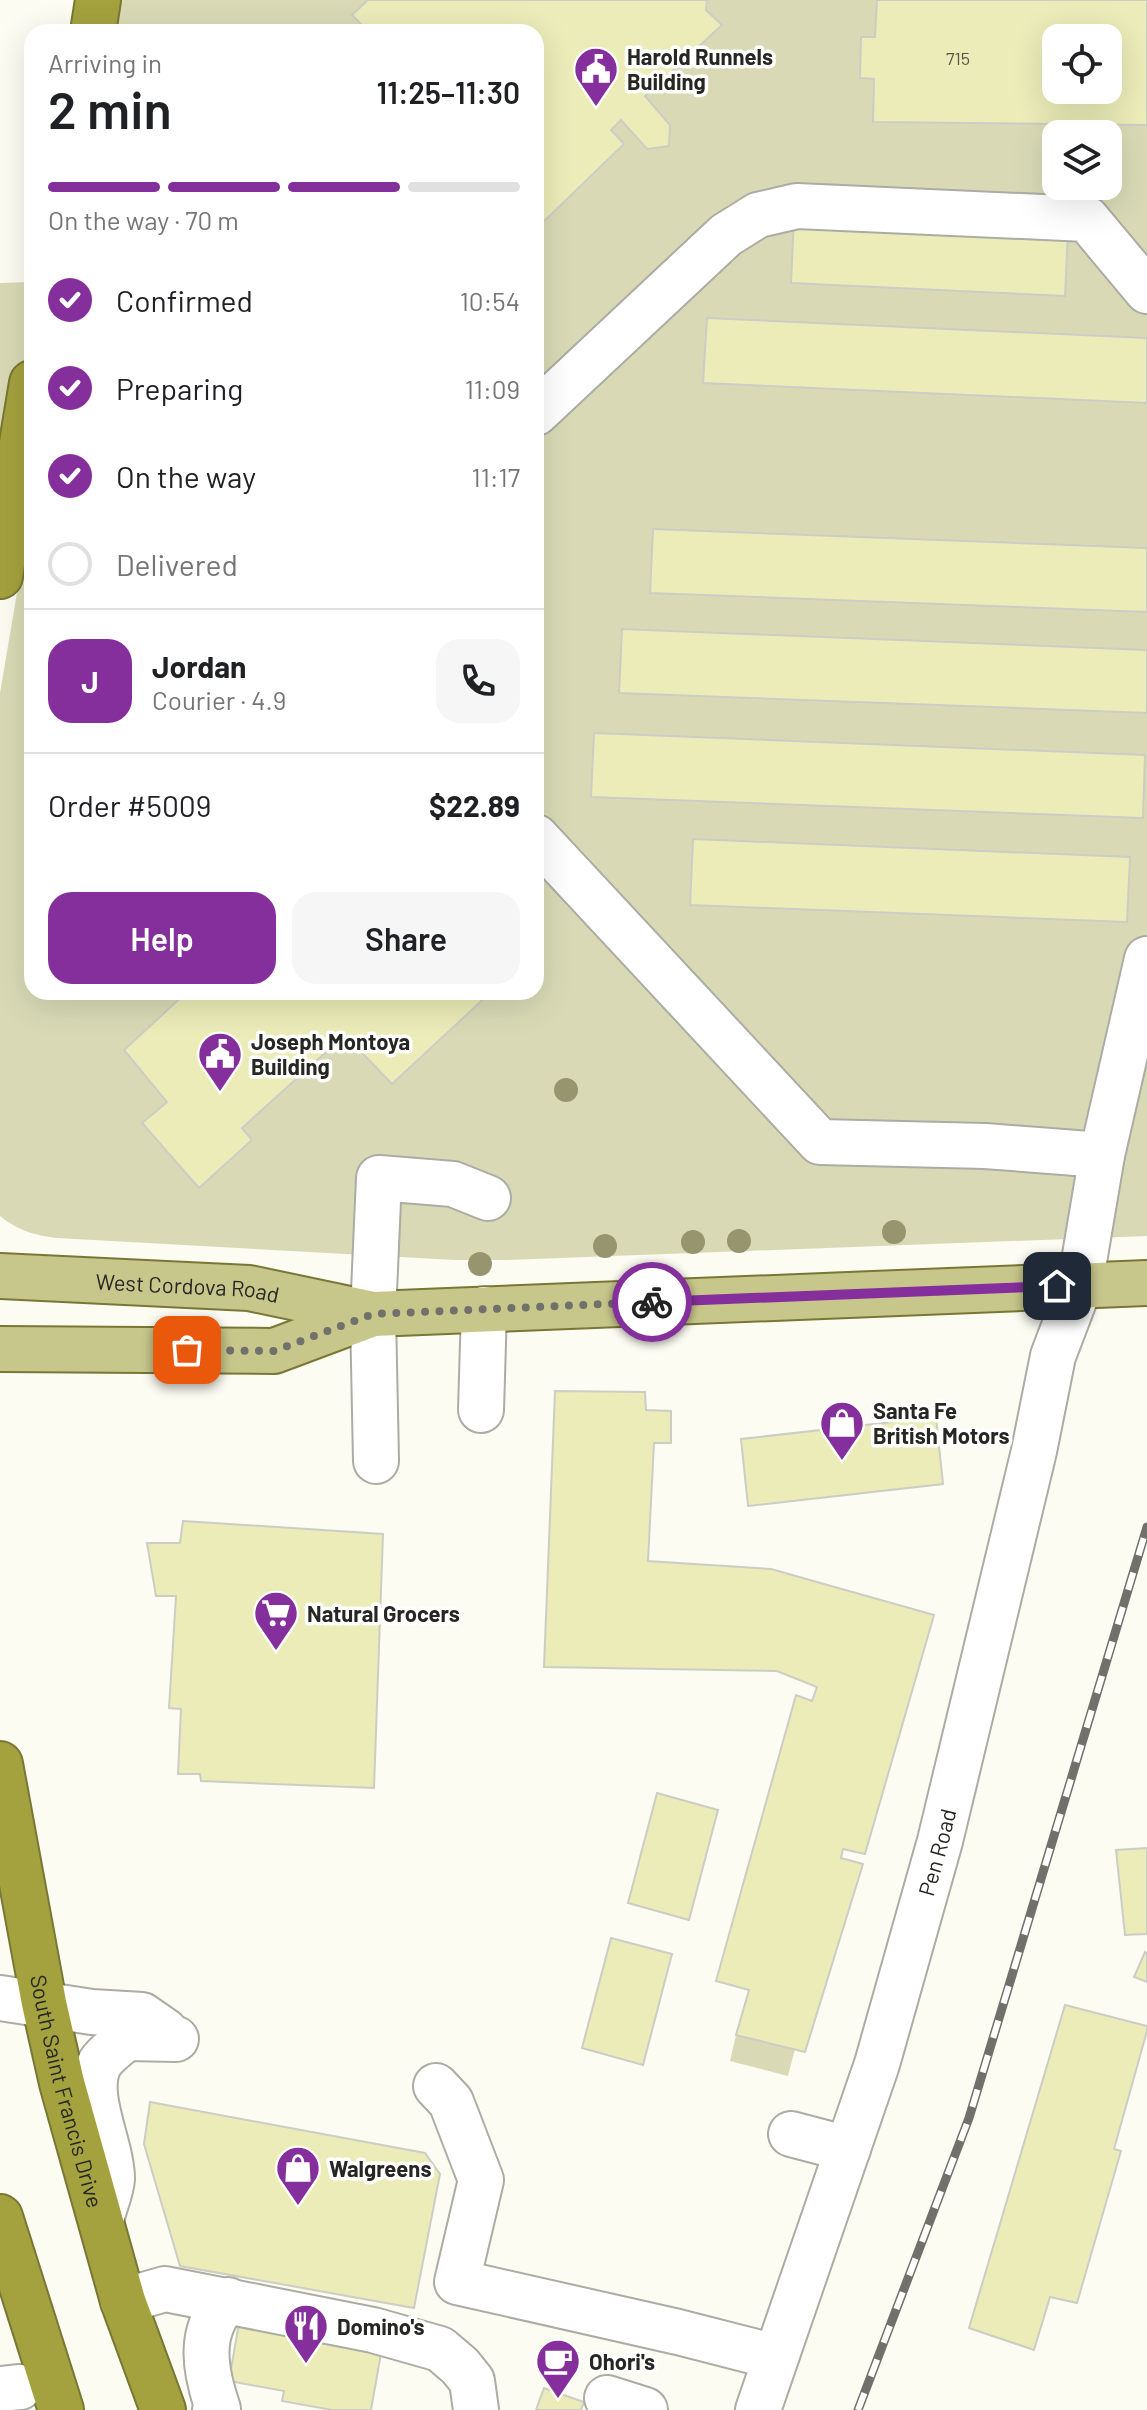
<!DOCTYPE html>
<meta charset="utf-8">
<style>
:root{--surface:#fff;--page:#f6f6f6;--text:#202124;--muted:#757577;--line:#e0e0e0;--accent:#842f9c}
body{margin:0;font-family:Barlow,sans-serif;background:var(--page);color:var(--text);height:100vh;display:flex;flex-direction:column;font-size:30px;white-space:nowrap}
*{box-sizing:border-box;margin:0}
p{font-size:26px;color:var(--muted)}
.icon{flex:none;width:44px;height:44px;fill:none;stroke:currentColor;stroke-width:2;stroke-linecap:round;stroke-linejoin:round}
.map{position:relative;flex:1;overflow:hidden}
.details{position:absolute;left:24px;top:24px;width:520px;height:976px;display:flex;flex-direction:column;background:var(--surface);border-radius:24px;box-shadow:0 8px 32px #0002}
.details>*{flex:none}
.fabs{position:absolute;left:1042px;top:24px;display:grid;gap:16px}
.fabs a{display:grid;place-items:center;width:80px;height:80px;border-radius:16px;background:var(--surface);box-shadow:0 8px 32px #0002;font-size:40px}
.pin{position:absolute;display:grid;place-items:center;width:68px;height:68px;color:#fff;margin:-34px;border-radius:16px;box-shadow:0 4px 12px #0006}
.courier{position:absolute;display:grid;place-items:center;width:80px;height:80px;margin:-40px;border:6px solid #842f9c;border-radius:50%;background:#fff;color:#222;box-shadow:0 2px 10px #0007}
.overview em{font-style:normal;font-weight:600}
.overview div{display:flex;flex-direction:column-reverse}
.overview{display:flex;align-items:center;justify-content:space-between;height:136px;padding:0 24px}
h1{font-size:52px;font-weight:600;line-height:60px}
.bar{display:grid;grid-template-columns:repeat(4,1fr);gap:12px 8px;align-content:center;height:96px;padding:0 24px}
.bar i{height:10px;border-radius:6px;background:var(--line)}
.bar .selected{background:var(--accent)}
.bar p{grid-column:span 4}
.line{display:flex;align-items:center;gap:20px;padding:0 24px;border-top:2px solid var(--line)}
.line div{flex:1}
.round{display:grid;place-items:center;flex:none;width:84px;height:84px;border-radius:24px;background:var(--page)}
ol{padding:0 24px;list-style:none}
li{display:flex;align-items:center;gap:24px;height:88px}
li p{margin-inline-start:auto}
li .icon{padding:8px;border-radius:50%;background:var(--accent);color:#fff;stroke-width:4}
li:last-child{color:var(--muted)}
li i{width:44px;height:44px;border:4px solid var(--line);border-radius:50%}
.button{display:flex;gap:16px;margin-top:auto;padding:16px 24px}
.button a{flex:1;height:92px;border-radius:24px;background:var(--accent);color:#fff;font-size:32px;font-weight:600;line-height:92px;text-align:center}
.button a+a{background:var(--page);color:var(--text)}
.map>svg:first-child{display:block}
</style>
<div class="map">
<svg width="1147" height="2410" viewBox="0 0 1147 2410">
<rect width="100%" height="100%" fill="#fcfcf3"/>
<g fill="#d9dab5" fill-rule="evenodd">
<path d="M115,0H1147V1236L507,1260H455L57,1238C34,1235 19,1231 0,1216V693L30,516L0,519V283L32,282V992H536V32H110ZM1056,38H1108V90H1056ZM1056,134H1108V186H1056Z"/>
<path d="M736,2035L795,2049L788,2076L730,2061Z"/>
</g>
<g fill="#ebecb8" stroke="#cccdc4" stroke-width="2" fill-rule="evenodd">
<path d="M368,0H707L706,10L722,25L645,96L670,125L669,146L647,149L621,120L611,130L624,144L536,229V32H369L352,15Z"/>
<path d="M877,0H1147V125L873,122L874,79L860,78L861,37H875ZM1056,38H1108V90H1056Z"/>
<path d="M794,218L1068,231L1065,296L791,283Z"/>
<path d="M707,318L1147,338V403L703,383Z"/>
<path d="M653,529L1147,548V612L650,593Z"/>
<path d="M622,629L1147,650V713L619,693Z"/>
<path d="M594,733L1145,755L1143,818L591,797Z"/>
<path d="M693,839L1130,857L1127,922L690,905Z"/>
<path d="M187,992H491L392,1084L345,1035L242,1128L252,1140L199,1188L142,1123L167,1102L124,1050Z"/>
<path d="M555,1391L645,1392L646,1410L671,1411V1443H654L648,1561L771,1569L934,1615L865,1854L843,1849L841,1858L863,1864L805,2052L736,2035L749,1990L716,1981L796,1695L812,1701L817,1687L777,1671L544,1667Z"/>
<path d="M936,1417L943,1484L748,1506L741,1439Z"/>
<path d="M183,1521L383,1534L374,1788L201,1781L200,1774H178L181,1709L169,1708L176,1596H156L147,1543H180Z"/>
<path d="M657,1793L718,1810L689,1920L628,1903Z"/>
<path d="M1147,1848V1934L1125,1935L1116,1850Z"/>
<path d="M611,1938L672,1954L643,2065L582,2048Z"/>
<path d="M1145,1952L1147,1953V1982L1134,1977Z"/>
<path d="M1065,2005L1147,2026V2031L1114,2149L1121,2151L1077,2303L1050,2297L1034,2350L969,2328Z"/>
<path d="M150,2102L425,2153L440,2174L414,2308L180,2266L144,2144Z"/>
<path d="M239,2323L382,2348L371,2410H332L282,2401L284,2391L229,2381Z"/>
<path d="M544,2388L584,2402L581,2410H536Z"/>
</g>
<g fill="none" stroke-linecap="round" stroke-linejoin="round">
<g stroke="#abaca3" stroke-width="48">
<g id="minor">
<path d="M536,413L726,235L758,215L797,206L1087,219L1147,291"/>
<path d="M536,837L820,1142L985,1146L1102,1155"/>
<path d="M481,1410L484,1309"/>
<path d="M376,1461L373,1314L379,1178L453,1184L488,1198"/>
<path d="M0,1998L92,2012L142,2015L165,2031"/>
<path d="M436,2086L451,2102L481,2180L457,2282L678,2332L776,2357"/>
<path d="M791,2134L848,2149"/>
<path d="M101,2220C104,2207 111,2192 112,2179C112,2144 83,2094 100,2063C106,2054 118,2045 127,2038L176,2039"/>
<path d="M123,2301L165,2289L373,2330L440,2349L460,2366L472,2381L476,2410"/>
<path d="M0,2389L20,2387"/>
<path d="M607,2398L645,2410"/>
<path d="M215,2410L218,2409C205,2371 197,2331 228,2300"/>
<path id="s1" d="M758,2410L877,2064L940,1841L1034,1451L1053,1356L1080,1285L1102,1155L1147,959"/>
</g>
</g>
<g stroke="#787735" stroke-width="48">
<g id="major">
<path id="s2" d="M0,1276L249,1288L373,1314L1147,1283"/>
<path d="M0,1349L274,1351L373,1314"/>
</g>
</g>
<g stroke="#787735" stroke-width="48">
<g id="highway">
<path d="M93,32L98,0"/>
<path d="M0,576L32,383"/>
<path id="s3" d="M0,1764L44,2003L62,2083L123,2301L163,2410"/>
<path d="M0,2217L61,2410"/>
</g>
</g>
<use href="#minor" stroke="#fff" stroke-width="44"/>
<use href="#major" stroke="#c8c78b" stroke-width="44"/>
<use href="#highway" stroke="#a4a23e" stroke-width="44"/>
<g stroke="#71716c" stroke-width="9">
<path id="rail" d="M858,2410L969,2118L1147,1527"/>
</g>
<use href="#rail" stroke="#fffffe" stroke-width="6" stroke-dasharray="18" stroke-linecap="butt"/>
</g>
<g fill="#96956e">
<circle cx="566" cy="1090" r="12"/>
<circle cx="894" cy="1232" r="12"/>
<circle cx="739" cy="1241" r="12"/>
<circle cx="693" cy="1242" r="12"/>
<circle cx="605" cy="1246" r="12"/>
<circle cx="480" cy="1264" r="12"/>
</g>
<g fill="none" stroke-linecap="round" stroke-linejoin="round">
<path stroke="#71716c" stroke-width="8" stroke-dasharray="0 14.4" d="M187,1350L274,1351L373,1314L652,1302"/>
<path stroke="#842f9c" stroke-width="10" d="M652,1302L1057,1286"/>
</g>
<defs>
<g id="civic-pin" transform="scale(2.3)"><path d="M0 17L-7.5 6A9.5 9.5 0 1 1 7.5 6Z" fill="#842f9c" stroke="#fffffe"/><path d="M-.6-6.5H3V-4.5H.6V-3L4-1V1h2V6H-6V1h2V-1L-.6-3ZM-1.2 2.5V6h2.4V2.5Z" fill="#fff"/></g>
<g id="shop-pin" transform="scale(2.3)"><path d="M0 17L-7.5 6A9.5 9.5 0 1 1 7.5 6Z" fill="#842f9c" stroke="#fffffe"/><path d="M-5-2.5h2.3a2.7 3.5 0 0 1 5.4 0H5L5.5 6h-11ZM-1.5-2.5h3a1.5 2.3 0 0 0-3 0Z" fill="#fff"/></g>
<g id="supermarket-pin" transform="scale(2.3)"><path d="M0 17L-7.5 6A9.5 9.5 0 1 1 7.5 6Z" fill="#842f9c" stroke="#fffffe"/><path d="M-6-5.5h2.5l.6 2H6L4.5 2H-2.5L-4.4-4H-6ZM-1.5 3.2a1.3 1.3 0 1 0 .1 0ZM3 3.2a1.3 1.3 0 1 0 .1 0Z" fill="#fff"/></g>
<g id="restaurant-pin" transform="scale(2.3)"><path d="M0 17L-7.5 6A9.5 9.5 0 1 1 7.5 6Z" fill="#842f9c" stroke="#fffffe"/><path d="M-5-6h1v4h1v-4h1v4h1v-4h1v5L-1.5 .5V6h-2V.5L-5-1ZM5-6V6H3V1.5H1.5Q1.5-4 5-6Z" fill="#fff"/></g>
<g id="cafe-pin" transform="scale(2.3)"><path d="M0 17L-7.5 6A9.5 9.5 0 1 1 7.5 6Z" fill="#842f9c" stroke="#fffffe"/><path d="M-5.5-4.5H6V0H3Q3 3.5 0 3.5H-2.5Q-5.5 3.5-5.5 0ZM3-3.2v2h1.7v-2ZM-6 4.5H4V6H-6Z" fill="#fff"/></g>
</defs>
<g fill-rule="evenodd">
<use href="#civic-pin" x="596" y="69"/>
<use href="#civic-pin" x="220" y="1054"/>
<use href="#shop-pin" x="842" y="1423"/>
<use href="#supermarket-pin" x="276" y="1613"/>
<use href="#shop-pin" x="298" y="2168"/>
<use href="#restaurant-pin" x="306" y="2326"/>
<use href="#cafe-pin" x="558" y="2361"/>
</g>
<g text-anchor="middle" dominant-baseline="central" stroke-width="7" stroke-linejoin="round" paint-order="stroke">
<g font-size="18" fill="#575848">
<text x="958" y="58">715</text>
</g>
<g font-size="22" font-weight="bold" fill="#262623" stroke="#fffffe" text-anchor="start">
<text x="627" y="56">Harold Runnels<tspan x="627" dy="25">Building</tspan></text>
<text x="251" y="1041">Joseph Montoya<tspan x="251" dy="25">Building</tspan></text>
<text x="873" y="1410">Santa Fe<tspan x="873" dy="25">British Motors</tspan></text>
<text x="307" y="1613">Natural Grocers</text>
<text x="329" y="2168">Walgreens</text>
<text x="337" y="2326">Domino's</text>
<text x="589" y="2361">Ohori's</text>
</g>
<g font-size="22" fill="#262623" stroke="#fffffe">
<text stroke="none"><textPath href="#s2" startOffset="188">West Cordova Road</textPath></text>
<text stroke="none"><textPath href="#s1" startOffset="586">Pen Road</textPath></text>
<text stroke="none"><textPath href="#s3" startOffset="334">South Saint Francis Drive</textPath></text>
</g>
</g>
</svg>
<div class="fabs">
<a><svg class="icon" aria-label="locate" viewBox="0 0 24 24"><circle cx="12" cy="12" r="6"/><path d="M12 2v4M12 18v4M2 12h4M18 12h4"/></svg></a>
<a><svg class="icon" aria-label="layers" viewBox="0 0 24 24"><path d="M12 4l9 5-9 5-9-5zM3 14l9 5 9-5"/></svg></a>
</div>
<div class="pin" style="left:187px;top:1350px;background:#ea580c"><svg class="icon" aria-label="bag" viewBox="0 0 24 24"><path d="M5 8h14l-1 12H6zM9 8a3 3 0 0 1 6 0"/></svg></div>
<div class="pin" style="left:1057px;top:1286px;background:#1f2937"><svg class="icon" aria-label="home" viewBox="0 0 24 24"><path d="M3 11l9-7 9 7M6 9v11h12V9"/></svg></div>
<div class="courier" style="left:652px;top:1302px"><svg class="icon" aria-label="bike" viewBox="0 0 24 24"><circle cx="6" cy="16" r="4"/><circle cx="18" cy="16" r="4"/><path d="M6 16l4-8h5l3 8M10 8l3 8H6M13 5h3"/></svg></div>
<section class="details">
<div class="overview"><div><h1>2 min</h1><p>Arriving in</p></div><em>11:25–11:30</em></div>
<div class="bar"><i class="selected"></i><i class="selected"></i><i class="selected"></i><i></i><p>On the way · 70 m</p></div>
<ol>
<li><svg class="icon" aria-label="check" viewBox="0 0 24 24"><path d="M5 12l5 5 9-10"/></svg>Confirmed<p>10:54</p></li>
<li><svg class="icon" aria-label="check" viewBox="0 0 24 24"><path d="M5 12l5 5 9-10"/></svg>Preparing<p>11:09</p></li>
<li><svg class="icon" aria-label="check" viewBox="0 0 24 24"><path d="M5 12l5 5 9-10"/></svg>On the way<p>11:17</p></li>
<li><i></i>Delivered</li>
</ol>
<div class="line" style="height:144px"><b class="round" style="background:var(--accent);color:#fff">J</b><div><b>Jordan</b><p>Courier · 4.9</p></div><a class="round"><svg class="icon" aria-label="phone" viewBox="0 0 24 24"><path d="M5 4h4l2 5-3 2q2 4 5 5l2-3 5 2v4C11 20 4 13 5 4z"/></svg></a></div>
<div class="line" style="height:104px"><div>Order #5009</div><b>$22.89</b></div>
<div class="button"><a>Help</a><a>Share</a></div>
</section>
</div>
